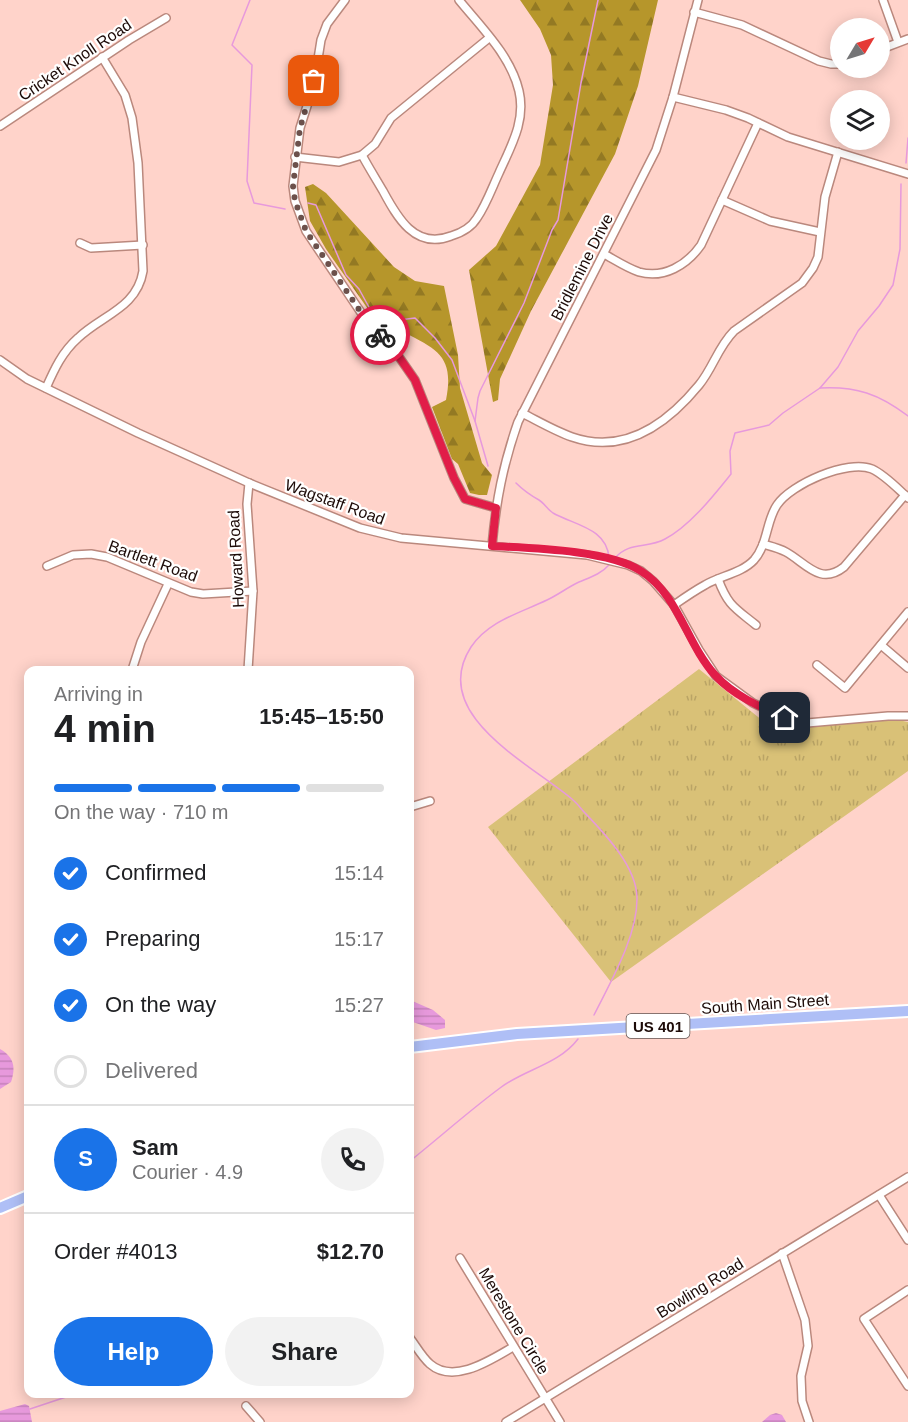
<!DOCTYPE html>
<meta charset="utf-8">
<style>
:root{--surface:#fff;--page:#f2f2f2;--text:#202124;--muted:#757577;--line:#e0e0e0;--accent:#1a73e8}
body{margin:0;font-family:Helvetica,sans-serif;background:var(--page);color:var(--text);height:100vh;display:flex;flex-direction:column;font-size:22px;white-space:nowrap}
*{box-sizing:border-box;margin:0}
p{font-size:20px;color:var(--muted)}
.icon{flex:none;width:33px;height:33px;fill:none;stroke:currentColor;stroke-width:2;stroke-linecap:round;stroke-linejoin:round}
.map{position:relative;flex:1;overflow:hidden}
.side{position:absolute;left:24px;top:666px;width:390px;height:732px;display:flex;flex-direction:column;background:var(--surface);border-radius:12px;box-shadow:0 3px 15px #0003}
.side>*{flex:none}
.needle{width:39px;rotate:52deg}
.tools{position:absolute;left:830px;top:18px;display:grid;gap:12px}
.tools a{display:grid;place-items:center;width:60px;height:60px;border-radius:50%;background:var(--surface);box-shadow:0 3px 15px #0003;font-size:30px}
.pin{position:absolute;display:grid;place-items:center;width:51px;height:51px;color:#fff;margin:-26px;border-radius:12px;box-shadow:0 3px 9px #0006}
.courier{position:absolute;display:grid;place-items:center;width:60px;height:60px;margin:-30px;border:4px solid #e11d48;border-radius:50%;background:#fff;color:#222;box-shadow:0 2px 8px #0007}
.summary em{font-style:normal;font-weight:600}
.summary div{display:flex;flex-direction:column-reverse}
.summary{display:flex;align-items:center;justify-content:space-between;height:102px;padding:0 30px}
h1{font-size:39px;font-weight:600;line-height:45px}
.bar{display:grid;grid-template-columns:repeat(4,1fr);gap:9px 6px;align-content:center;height:72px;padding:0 30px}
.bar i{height:8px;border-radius:4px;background:var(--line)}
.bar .on{background:var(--accent)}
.bar p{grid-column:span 4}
.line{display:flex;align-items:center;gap:15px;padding:0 30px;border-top:2px solid var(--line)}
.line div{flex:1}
.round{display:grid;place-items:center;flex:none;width:63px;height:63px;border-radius:32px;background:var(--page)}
ol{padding:0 30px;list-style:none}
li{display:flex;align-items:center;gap:18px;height:66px}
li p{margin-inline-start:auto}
li .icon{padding:6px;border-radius:50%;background:var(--accent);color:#fff;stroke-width:4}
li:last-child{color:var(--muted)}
li i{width:33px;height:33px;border:3px solid var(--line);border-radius:50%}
.action{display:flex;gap:12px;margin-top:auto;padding:12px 30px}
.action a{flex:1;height:69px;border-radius:36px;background:var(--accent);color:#fff;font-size:24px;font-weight:600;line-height:69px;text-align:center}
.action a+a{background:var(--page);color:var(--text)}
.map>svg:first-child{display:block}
</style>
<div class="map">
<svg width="908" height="1422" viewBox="0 0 908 1422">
<defs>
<pattern id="forest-firs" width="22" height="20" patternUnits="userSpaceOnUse" patternTransform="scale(1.5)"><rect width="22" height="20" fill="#b6962b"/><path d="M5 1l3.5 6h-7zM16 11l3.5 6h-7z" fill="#937923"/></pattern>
<pattern id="park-tufts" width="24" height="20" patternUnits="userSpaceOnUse" patternTransform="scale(1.5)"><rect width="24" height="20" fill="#d9c177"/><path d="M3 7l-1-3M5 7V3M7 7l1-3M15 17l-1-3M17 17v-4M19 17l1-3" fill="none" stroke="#baa465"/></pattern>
<pattern id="water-rules" width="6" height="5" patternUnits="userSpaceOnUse" patternTransform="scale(1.5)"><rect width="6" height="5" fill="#e799dc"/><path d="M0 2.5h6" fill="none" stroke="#c682bb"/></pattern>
</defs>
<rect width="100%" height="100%" fill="#ffd3ca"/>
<g fill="url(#forest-firs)">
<path d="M520,0H658L638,86L615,154L531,311L500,379L498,400L493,402L469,270L496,246L540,165L553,85L551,55L540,29Z"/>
<path d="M313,184L326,193L394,267L415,281L444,286L458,355L460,388L482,463L492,475L487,495H479L470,493L458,464L452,459L432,407L446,400C454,359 440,350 405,333L394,338L370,312L326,249L310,221L305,187Z"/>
</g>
<path fill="url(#park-tufts)" d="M699,669L763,721L828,723L888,718L908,722V771L611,982L488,827Z"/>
<g fill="url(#water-rules)">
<path d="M410,1000L433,1010L445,1020V1028L436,1030L410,1021Z"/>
<path d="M0,1049C14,1057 16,1067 11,1082L0,1089Z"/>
<path d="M25,1404L29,1406L32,1422H0V1411Z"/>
<path d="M776,1413L782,1415L786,1422H762L770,1415Z"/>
</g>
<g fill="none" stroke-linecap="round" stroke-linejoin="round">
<g stroke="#e799dc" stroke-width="1.5">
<path d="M250,0L232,45L252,65L247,181L254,203L285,209"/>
<path d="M906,163L908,138"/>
<path d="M308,203L316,205L346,275L359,289L370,309L383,322L415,318L435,338L452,360L475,421L488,466"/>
<path d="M820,388C856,386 879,394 908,416"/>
<path d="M475,421L478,398L480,391L524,303L552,230L558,220L581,83L598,0"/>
<path d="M516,483C523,490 530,495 539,500C544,503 547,509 553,513C574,525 607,528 609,558"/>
<path d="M615,558C630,541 647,549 665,539C690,526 714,495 731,474L730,451L735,433L769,425L783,413L820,388L838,367L858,331L879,306L893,285L900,249L901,184"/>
<path d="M594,1015C611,981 638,935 637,897C636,866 605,834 585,813C581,809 578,804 573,800C533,765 427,715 471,647C488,621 520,613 547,600C558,595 568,587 579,582C591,577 601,574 610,564"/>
<path d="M410,1161C440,1137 469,1111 500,1088C525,1069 558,1065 578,1039"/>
<path d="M30,1409L75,1394"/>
</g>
<g stroke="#ba887d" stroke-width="10">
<g id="minor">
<path d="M345,0L327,24L321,40L314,84L300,128L293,186L295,201L306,231L362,314L397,354L415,380L454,478L465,499L496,508"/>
<path d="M883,0L898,42"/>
<path d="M694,12L742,25L819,61L831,64H840"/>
<path d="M879,50L908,39"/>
<path d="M673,97L726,110L748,118L788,137L908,174"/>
<path d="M0,126L129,40L166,18"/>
<path d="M362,155C369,168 376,179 383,191C397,217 415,250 451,236C461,233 471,228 477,218C486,205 492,188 499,173C511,146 526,121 519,91C511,56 481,27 459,0"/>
<path d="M295,157L339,162L362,155L375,144L391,118L489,38"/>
<path d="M722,200L770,221L820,232"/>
<path d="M80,243L91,248L143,245"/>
<path d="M604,254C615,260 627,268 639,272C664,279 687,265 701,245L758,123"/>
<path d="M0,360L27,379L138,433L249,483L360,528L401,538L587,555L628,565L641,571L653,581L674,605L699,650L716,676L753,703L785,718L807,723L888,716H908"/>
<path d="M46,388C54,370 62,352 78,338C102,315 137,308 143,271L138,163L132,118L125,95L102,57"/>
<path d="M522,413C538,421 555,431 572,437C624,455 667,424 699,385C713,368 718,347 734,331L802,283L813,268L818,257L825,197L838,152"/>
<path d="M763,544C770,546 779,548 786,552C806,563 820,586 844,567L905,495"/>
<path d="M492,546C496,501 503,465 518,422L656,150L673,97L698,0"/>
<path d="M47,566L73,555L91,554L107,557L191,592L203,594L253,591"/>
<path d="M718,579C728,606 735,608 756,625"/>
<path d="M674,605C684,598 694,591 705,585C720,576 742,573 754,560C768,544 766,521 777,505C791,484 848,459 872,469C885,475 897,488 908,498"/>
<path d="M881,645L908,668"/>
<path d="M817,665L845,688L908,612"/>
<path d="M132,670L141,642L168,584"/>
<path d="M248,670L253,591L247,504L249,483"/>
<path d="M410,807L430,801"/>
<path d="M879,1195L908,1240"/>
<path d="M782,1253L805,1320L808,1346L801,1376L802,1401L809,1422"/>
<path d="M460,1258L560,1422"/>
<path d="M908,1290L864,1319L908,1386"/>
<path d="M410,1338C416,1346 422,1357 430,1364C454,1385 492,1359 513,1347"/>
<path d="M246,1406L260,1422"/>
<path d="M506,1422L908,1177"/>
</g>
</g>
<g stroke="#fff" stroke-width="14">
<g id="trunk">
<path d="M410,1047L517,1034L908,1011"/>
<path d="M0,1208L28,1196"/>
</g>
</g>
<use href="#minor" stroke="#fff" stroke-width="7"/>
<use href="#trunk" stroke="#afbff6" stroke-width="10"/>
</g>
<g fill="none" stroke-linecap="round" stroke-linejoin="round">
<path stroke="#6c514c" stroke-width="6" stroke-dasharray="0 10.8" d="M314,81L300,128L293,186L295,201L306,231L362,314L380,335"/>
<path stroke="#e11d48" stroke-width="8" d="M380,335L397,354L415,380L454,478L465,499L496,508L492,546C531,548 609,550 641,571C679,595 686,643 715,675C733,695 760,707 785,718"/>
</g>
<g text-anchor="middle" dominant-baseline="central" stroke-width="4.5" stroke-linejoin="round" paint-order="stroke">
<rect fill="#fff" stroke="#615452" stroke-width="1.5" x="626.5" y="1014" width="63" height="24" rx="4.5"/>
<g font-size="15" font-weight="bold" fill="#1d0b08">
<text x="658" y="1026">US 401</text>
</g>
<g font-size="16" fill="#1d0b08" stroke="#fff">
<text transform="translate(75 60) rotate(-34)">Cricket Knoll Road</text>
<text transform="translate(582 267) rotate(-63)">Bridlemine Drive</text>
<text transform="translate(335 502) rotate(20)">Wagstaff Road</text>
<text transform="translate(236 559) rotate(-93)">Howard Road</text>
<text transform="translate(153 561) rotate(20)">Bartlett Road</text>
<text transform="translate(765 1004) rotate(-4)">South Main Street</text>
<text transform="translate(700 1288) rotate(-32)">Bowling Road</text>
<text transform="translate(514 1321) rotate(59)">Merestone Circle</text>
</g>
</g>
</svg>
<div class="tools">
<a><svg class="needle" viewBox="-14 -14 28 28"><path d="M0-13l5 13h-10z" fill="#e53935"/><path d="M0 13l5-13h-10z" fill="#757577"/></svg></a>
<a><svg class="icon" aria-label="layers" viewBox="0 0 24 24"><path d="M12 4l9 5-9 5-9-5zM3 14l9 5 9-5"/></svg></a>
</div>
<div class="pin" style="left:314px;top:81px;background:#ea580c"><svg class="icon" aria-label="bag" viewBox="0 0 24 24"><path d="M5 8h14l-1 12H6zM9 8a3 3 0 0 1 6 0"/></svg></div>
<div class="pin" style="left:785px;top:718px;background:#1f2937"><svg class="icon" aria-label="home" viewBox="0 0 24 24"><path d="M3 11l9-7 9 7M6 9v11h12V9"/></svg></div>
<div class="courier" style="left:380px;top:335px"><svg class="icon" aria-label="bike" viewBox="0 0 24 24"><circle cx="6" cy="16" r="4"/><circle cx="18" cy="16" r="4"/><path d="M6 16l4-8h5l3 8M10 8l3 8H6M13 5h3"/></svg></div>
<section class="side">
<div class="summary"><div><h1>4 min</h1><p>Arriving in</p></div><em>15:45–15:50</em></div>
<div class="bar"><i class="on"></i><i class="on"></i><i class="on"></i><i></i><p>On the way · 710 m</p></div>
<ol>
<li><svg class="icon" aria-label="check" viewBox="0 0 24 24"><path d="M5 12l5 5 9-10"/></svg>Confirmed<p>15:14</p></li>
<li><svg class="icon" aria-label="check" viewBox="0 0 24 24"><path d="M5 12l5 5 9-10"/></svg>Preparing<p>15:17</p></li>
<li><svg class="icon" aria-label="check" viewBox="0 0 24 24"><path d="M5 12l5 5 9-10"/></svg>On the way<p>15:27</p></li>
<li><i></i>Delivered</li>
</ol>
<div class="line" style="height:108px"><b class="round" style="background:var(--accent);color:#fff">S</b><div><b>Sam</b><p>Courier · 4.9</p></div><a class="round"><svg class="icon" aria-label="phone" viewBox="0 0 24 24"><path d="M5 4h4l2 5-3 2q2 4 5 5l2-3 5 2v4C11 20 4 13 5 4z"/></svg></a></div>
<div class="line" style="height:78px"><div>Order #4013</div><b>$12.70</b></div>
<div class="action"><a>Help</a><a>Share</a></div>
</section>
</div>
